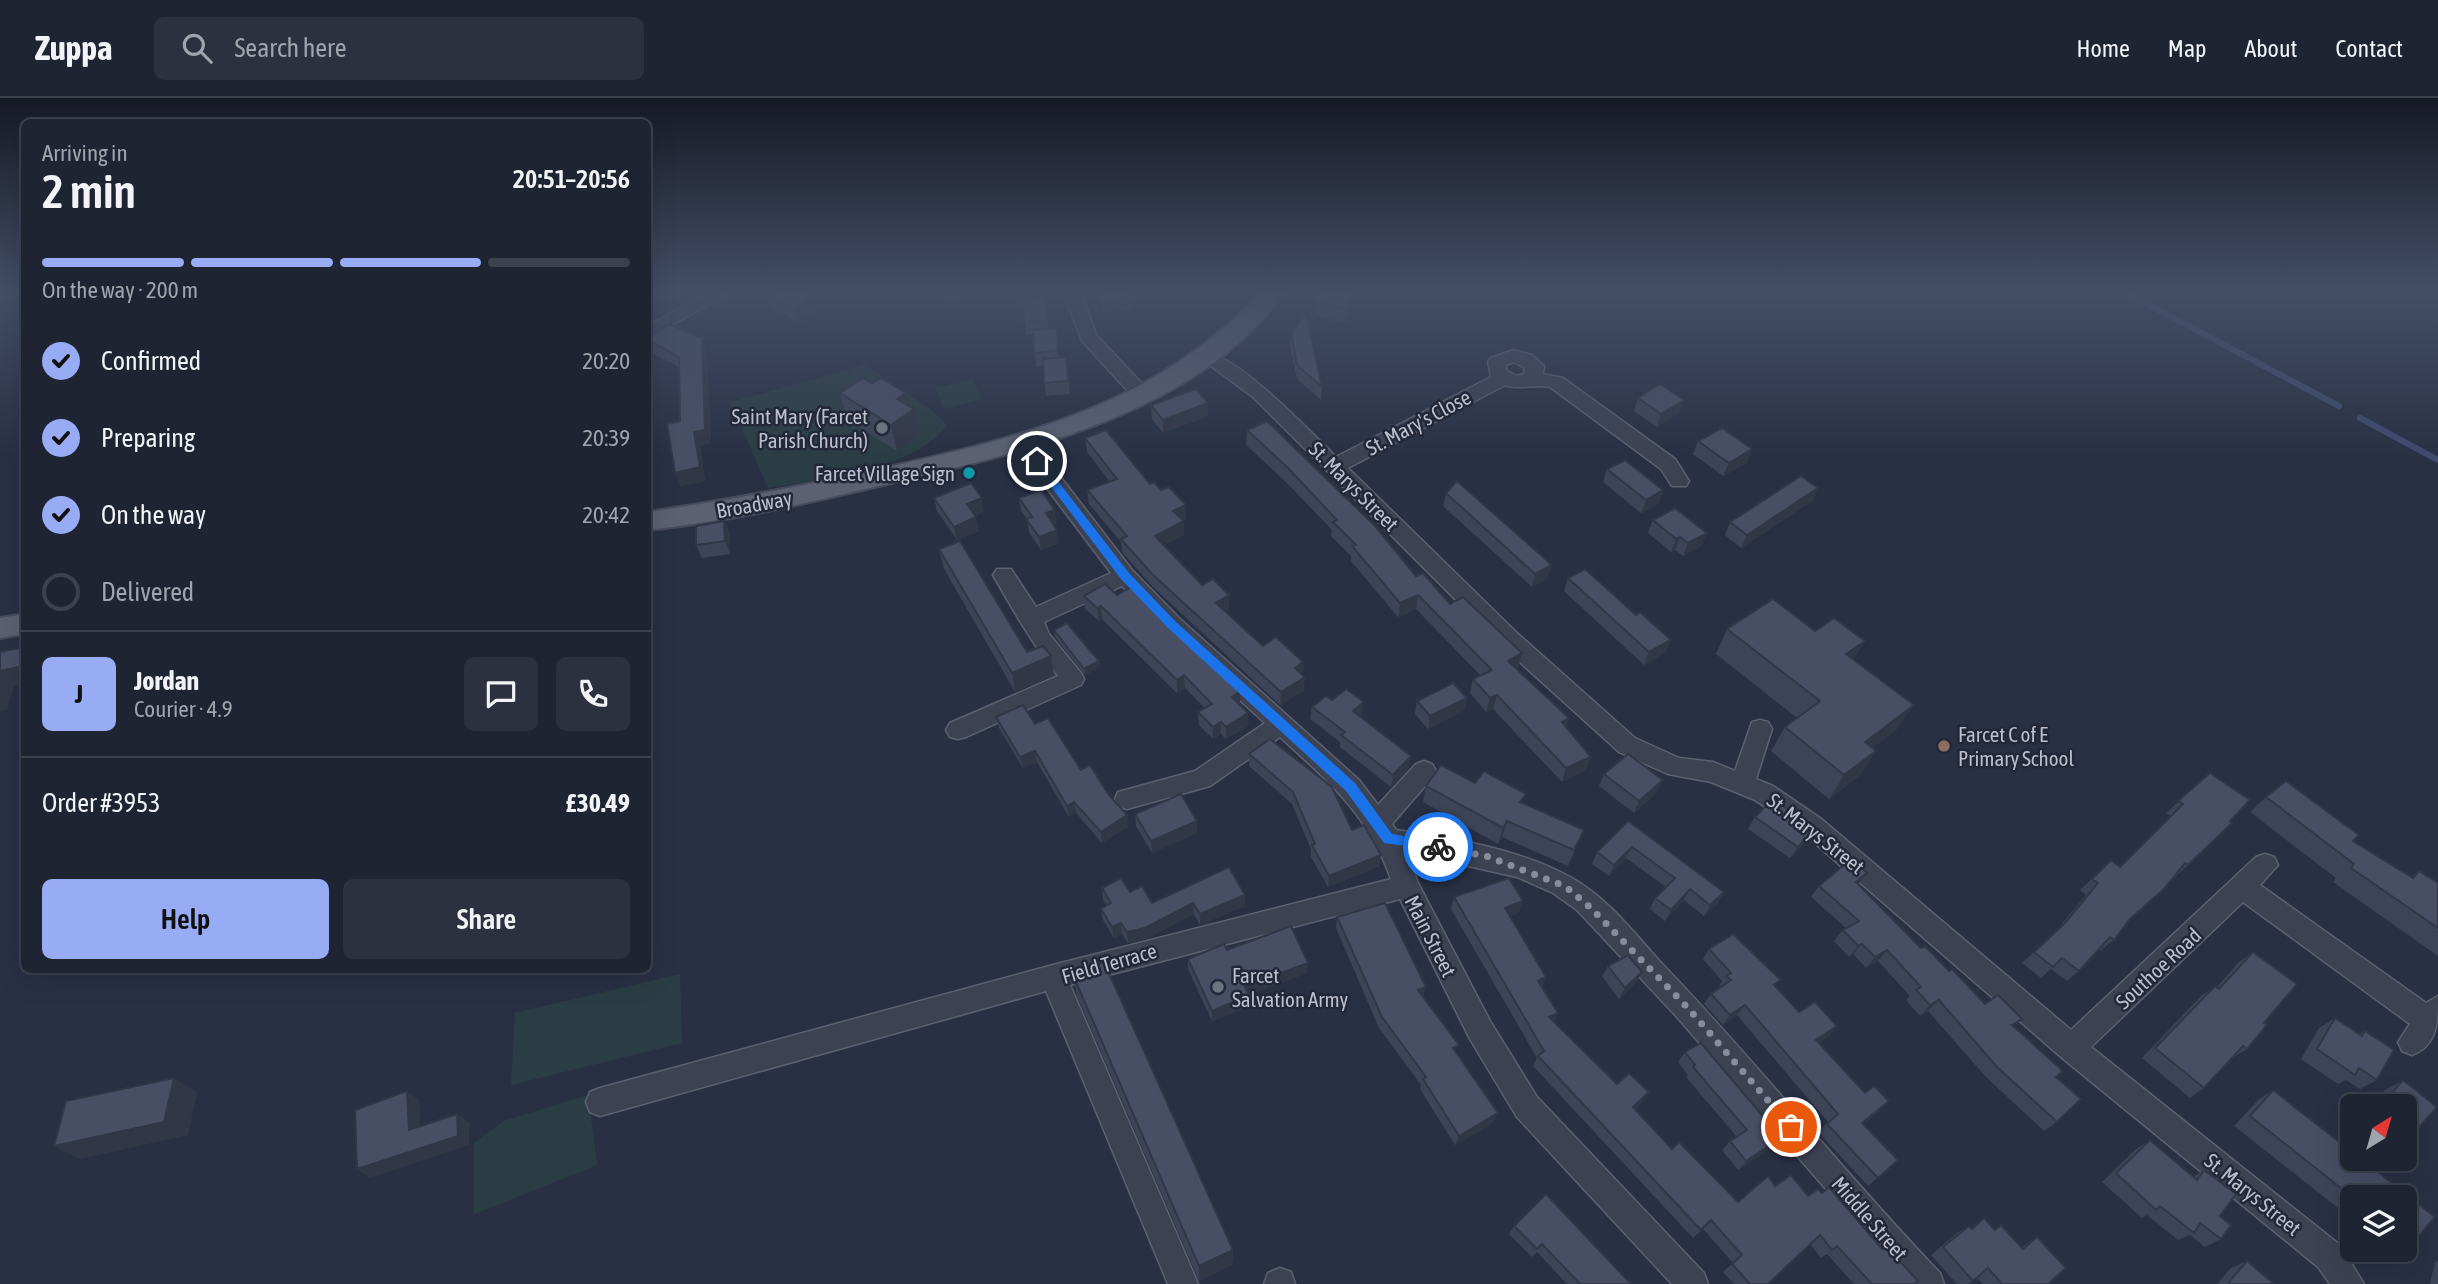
<!DOCTYPE html>
<meta charset="utf-8">
<style>
:root{--surface:#1f2433;--page:#2c303f;--text:#f1f3f6;--muted:#a1a4ac;--line:#3c414e;--accent:#97acf5}
body{margin:0;font-family:"Asap Condensed",sans-serif;background:var(--page);color:var(--text);height:100vh;display:flex;flex-direction:column;font-size:26px;white-space:nowrap}
*{box-sizing:border-box;margin:0}
p{font-size:23px;color:var(--muted)}
.icon{flex:none;width:38px;height:38px;fill:none;stroke:currentColor;stroke-width:2;stroke-linecap:round;stroke-linejoin:round}
.map{position:relative;flex:1;overflow:hidden}
.sheet{position:absolute;left:21px;top:21px;width:630px;height:854px;display:flex;flex-direction:column;background:var(--surface);border-radius:10px;box-shadow:0 7px 28px #0002,0 0 0 2px var(--line)}
.sheet>*{flex:none}
.needle{width:46px;rotate:37deg}
.controls{position:absolute;left:2340px;top:996px;display:grid;gap:14px}
.controls a{display:grid;place-items:center;width:77px;height:77px;border-radius:10px;background:var(--surface);box-shadow:0 7px 28px #0002,0 0 0 2px var(--line);font-size:35px}
.pin{position:absolute;display:grid;place-items:center;width:60px;height:60px;color:#fff;margin:-30px;border:4px solid #fff;border-radius:50%;box-shadow:0 2px 7px #0007}
.courier{position:absolute;display:grid;place-items:center;width:70px;height:70px;margin:-35px;border:5px solid #1a73e8;border-radius:50%;background:#fff;color:#222;box-shadow:0 2px 9px #0007}
.overview em{font-style:normal;font-weight:600}
.overview div{display:flex;flex-direction:column-reverse}
.overview{display:flex;align-items:center;justify-content:space-between;height:119px;padding:0 21px}
h1{font-size:46px;font-weight:600;line-height:52px}
.bar{display:grid;grid-template-columns:repeat(4,1fr);gap:10px 7px;align-content:center;height:84px;padding:0 21px}
.bar i{height:9px;border-radius:5px;background:var(--line)}
.bar .current{background:var(--accent)}
.bar p{grid-column:span 4}
.line{display:flex;align-items:center;gap:18px;padding:0 21px;border-top:2px solid var(--line)}
.line div{flex:1}
.round{display:grid;place-items:center;flex:none;width:74px;height:74px;border-radius:10px;background:var(--page)}
ol{padding:0 21px;list-style:none}
li{display:flex;align-items:center;gap:21px;height:77px}
li p{margin-inline-start:auto}
li .icon{padding:7px;border-radius:50%;background:var(--accent);color:#111;stroke-width:4}
li:last-child{color:var(--muted)}
li i{width:38px;height:38px;border:4px solid var(--line);border-radius:50%}
.cta{display:flex;gap:14px;margin-top:auto;padding:14px 21px}
.cta a{flex:1;height:80px;border-radius:10px;background:var(--accent);color:#111;font-size:28px;font-weight:600;line-height:80px;text-align:center}
.cta a+a{background:var(--page);color:var(--text)}
header{display:flex;align-items:center;gap:42px;box-sizing:border-box;height:98px;padding:0 35px;background:var(--surface);border-bottom:2px solid var(--line)}
header strong{font-size:33px}
nav{display:flex;gap:38px;margin-inline-start:auto;font-size:24px}
.search{width:490px;height:63px;background:var(--page);display:flex;align-items:center;gap:18px;box-sizing:border-box;padding:0 24px;border-radius:10px;color:var(--muted);font-size:26px}
.map>svg:first-child{display:block}
</style>
<header>
<strong>Zuppa</strong>
<div class="search"><svg class="icon" aria-label="search" viewBox="0 0 24 24"><circle cx="10" cy="10" r="6"/><path d="M15 15l6 6"/></svg>Search here</div>
<nav><a>Home</a><a>Map</a><a>About</a><a>Contact</a></nav>
</header>
<div class="map">
<svg width="2438" height="1186" viewBox="0 0 2438 1186">
<rect width="100%" height="100%" fill="#293044"/>
<g fill="#2b3d44">
<path d="M865,267L933,313L947,327C915,372 820,381 768,390L731,304Z"/>
<path d="M973,281L982,301L944,311L936,290Z"/>
<path d="M680,876L682,945L511,987L515,915Z"/>
<path d="M588,997L597,1067L474,1116V1045L504,1023Z"/>
</g>
<g fill="none" stroke-linecap="round" stroke-linejoin="round">
<g stroke="#3f4b6c" stroke-width="6">
<path d="M2123,193L2339,308"/>
<path d="M2360,320L2438,362"/>
</g>
<g stroke="#5c6071" stroke-width="3">
<g id="minor">
<path d="M711,193H733L648,240V228Z"/>
<path d="M934,193H960L961,195L952,200Z"/>
<path d="M1063,193H1081L1096,237L1150,294L1152,298L1150,302H1136L1082,243Z"/>
<path d="M1513,252L1532,257L1544,268L1543,276L1563,280L1675,361L1689,383L1686,388H1672L1661,371L1550,289C1535,286 1519,292 1505,287L1348,370L1517,535L1635,640L1679,660L1713,664L1735,673L1752,624L1760,622L1768,624L1772,631L1756,681L1773,688L1820,720L2071,932L2256,759L2265,756L2274,759L2278,767L2260,787L2426,905L2438,898C2438,923 2438,947 2412,957L2402,953L2398,944L2410,926L2243,804L2091,949L2340,1147L2364,1186H2330L2318,1169L2061,959L1802,734L1755,702L1711,684L1668,676L1619,654L1501,547L1253,299L1199,259L1202,255C1229,248 1315,338 1336,359L1491,279L1488,264L1491,260ZM1514,264L1525,270L1524,276L1517,278L1507,273L1506,267Z"/>
<path d="M1022,336L1029,338L1132,472L1180,521L1359,682L1378,707L1416,666L1424,663L1432,666L1436,673L1432,680L1392,726L1396,732C1455,741 1517,750 1570,779C1609,800 1637,839 1666,870C1761,969 1845,1076 1940,1175L1944,1186H1908L1677,919L1577,812L1553,795L1517,779L1406,754L1418,785L1490,923L1537,999L1704,1175L1708,1186H1672L1517,1019L1470,941L1400,801L1070,887L1198,1186H1168L1046,893L600,1018L590,1014L586,1004L590,994L600,990L1053,867L1391,781C1367,715 1330,685 1280,639L1210,688L1127,711L1118,708L1115,701L1118,694L1195,673L1265,625L1164,533L1122,488L1044,524L1049,536L1081,575L1084,581L1081,587L966,639L958,641L950,639L946,632L950,625L1058,578C1033,547 1013,512 993,477L997,471H1011L1036,509L1111,475L1015,348L1012,343Z"/>
<path d="M1280,1170L1291,1174L1295,1186H1264L1268,1175Z"/>
</g>
</g>
<g stroke="#474b5d" stroke-width="4">
<g id="major">
<path d="M1263,193H1285C1201,315 1023,354 887,386C808,405 729,423 648,432V414C730,402 808,387 889,369C1034,336 1157,305 1263,193Z"/>
<path d="M24,516V536L0,540V520Z"/>
</g>
</g>
<use href="#minor" fill="#3d4253" fill-rule="evenodd"/>
<use href="#major" fill="#5b6173" fill-rule="evenodd"/>
</g>
<g fill="#3e4457">
<path d="M1038,193V201L1048,213V231L1058,243L1059,259L1068,272L1070,296L1046,298L1043,268H1036L1034,236L1026,237L1024,208L1015,209L1014,198Z"/>
<path d="M1101,193H1130L1131,212L1102,214Z"/>
<path d="M1322,193H1376L1353,212L1343,225L1315,216V203Z"/>
<path d="M765,194L817,213L798,224L769,208Z"/>
<path d="M1291,235L1322,289L1321,302L1297,281L1290,249Z"/>
<path d="M648,240H702L707,254L711,345L700,347L705,383L680,388L679,269L651,254L648,245Z"/>
<path d="M872,285L906,295L909,309L914,311L920,337L897,353L847,321L840,295Z"/>
<path d="M1638,300L1679,315L1657,329L1634,313Z"/>
<path d="M1151,307L1208,318L1163,335L1152,321Z"/>
<path d="M1247,332L1450,506L1518,570L1516,571L1569,620L1566,628L1586,672L1562,684L1493,611L1486,614L1470,595L1473,581L1481,578L1416,511L1398,519L1351,463V458L1331,438L1332,432L1286,384L1246,347Z"/>
<path d="M1085,340L1150,386L1186,407V421L1183,423L1184,437L1164,447L1202,487L1229,497V511L1225,513L1263,548L1303,564L1302,576L1304,592L1280,607L1153,489L1122,454L1121,444L1089,406L1087,392L1110,384L1087,354Z"/>
<path d="M1698,343L1747,365L1723,378L1693,356Z"/>
<path d="M1607,371L1663,392L1658,406L1641,415L1603,384Z"/>
<path d="M1818,390L1812,403L1741,450L1725,437L1730,424Z"/>
<path d="M1446,395L1548,480L1532,489L1443,408Z"/>
<path d="M934,400L984,414L975,418L979,433L957,442L937,413Z"/>
<path d="M1019,400L1057,425L1054,426L1059,445L1041,452L1029,434L1027,421L1021,413Z"/>
<path d="M1653,422L1707,435L1701,448L1683,458L1675,452L1671,454L1648,435Z"/>
<path d="M724,423L730,436V456L702,460L696,447Z"/>
<path d="M939,451L1027,554L1054,577L1015,594L944,471Z"/>
<path d="M1568,480L1636,517L1666,554L1644,567L1564,493Z"/>
<path d="M1117,497L1162,522L1240,593L1239,606L1248,615V628L1226,641L1221,636L1213,641L1199,627L1198,614L1205,610L1185,590L1177,595L1102,521L1099,523L1085,511L1084,498Z"/>
<path d="M1727,531L1854,562L1897,631L1872,650L1876,653L1860,677L1829,701L1771,653L1785,629L1797,620L1716,556Z"/>
<path d="M1054,532L1099,563L1100,569L1085,577L1055,539Z"/>
<path d="M1467,600L1464,612L1428,631L1415,616L1417,603Z"/>
<path d="M1332,602L1362,617L1360,619L1409,670L1391,689L1340,649V644L1310,621L1312,609Z"/>
<path d="M996,619L1035,626L1081,672L1128,728L1102,745L1076,715L1069,719L1037,664L1023,670L999,630Z"/>
<path d="M1249,656L1352,732L1381,757L1379,768L1328,789L1311,759V751L1292,706L1249,668Z"/>
<path d="M2210,675L2188,767L2129,822L2114,842L2101,852L2099,851L2079,873L2067,883L2051,871L2041,880L2022,865L2054,835L2086,797L2080,792L2111,762L2120,769L2171,718L2166,715Z"/>
<path d="M1604,676L1657,694L1634,715L1599,688Z"/>
<path d="M1475,685L1584,732L1568,768L1502,739L1498,746L1423,704L1426,688Z"/>
<path d="M2266,699L2353,743L2411,779L2419,773L2438,785V858L2333,784L2336,780L2250,714Z"/>
<path d="M1135,716L1197,723V735L1152,755L1136,728Z"/>
<path d="M1755,719L1807,743L1790,760L1748,731Z"/>
<path d="M1628,723L1724,794L1717,806L1704,818L1684,802L1665,823L1650,811L1655,800L1666,789L1626,760L1609,778L1592,766L1597,754Z"/>
<path d="M1858,786L1921,850L1985,906L2013,928L2056,979L2057,1024L2044,1033L1985,978L1928,913L1920,918L1906,902L1910,898L1878,863L1866,870L1853,856L1849,859L1834,843L1843,832L1846,830L1811,799L1819,788Z"/>
<path d="M1102,790L1130,794L1152,805L1245,797V808L1200,827L1194,816L1146,841L1128,845L1122,836L1114,840L1103,822L1101,811L1107,808L1103,801Z"/>
<path d="M1454,799L1523,803L1518,815L1510,818L1546,879L1542,890L1558,915L1554,924L1617,986L1642,1004L1635,1011L1672,1051L1738,1104L1775,1088L1808,1098L1881,1150L1914,1186H1854L1827,1156L1821,1160L1810,1146L1768,1186H1734L1723,1174L1733,1165L1703,1131L1693,1140L1533,968L1537,960L1451,811Z"/>
<path d="M1337,819L1423,899L1456,955L1494,1024L1455,1047L1420,991L1421,987L1379,930L1336,830Z"/>
<path d="M1709,851L1776,889L1799,914L1837,928L1829,938L1819,945L1879,1013L1863,1026L1898,1062L1868,1088L1818,1034L1828,1024L1737,917L1723,927L1704,906L1711,896L1721,889L1719,888L1722,883L1703,861Z"/>
<path d="M1227,852L1307,875L1249,897V908L1212,923L1188,871V861Z"/>
<path d="M2253,854L2264,925L2247,951L2232,960L2204,990L2190,1000L2142,960L2201,898L2215,888L2217,889L2238,865Z"/>
<path d="M1608,868L1642,874L1636,884L1619,901L1602,878Z"/>
<path d="M1073,877L1233,1152L1232,1167L1199,1183L1077,898Z"/>
<path d="M2335,920L2360,936L2365,933L2377,982L2360,991L2346,982L2338,986L2301,961L2319,930Z"/>
<path d="M1685,954L1765,1021L1787,1036L1779,1045L1738,1072L1722,1052L1730,1043L1737,1039L1686,979L1688,977L1678,964Z"/>
<path d="M2403,982L2414,1035L2404,1040V1008H2371L2385,992Z"/>
<path d="M2273,992L2352,1054V1060H2360L2435,1119L2412,1146L2404,1149V1099H2352V1121L2234,1028L2258,1002Z"/>
<path d="M2150,1042L2193,1079L2204,1072L2220,1118L2221,1141L2205,1149L2190,1137L2178,1142L2147,1117L2142,1120L2102,1084L2136,1051Z"/>
<path d="M1984,1120L1995,1131L2022,1149L2037,1139L2048,1186H1983L1977,1180L1968,1186H1957L1931,1157L1957,1135L1969,1128L1971,1130Z"/>
<path d="M1514,1128L1631,1186H1567L1537,1154L1532,1159L1509,1136Z"/>
<path d="M2247,1163L2274,1186H2217L2231,1170Z"/>
<path d="M2438,1163V1186H2430L2435,1164Z"/>
</g>
<g fill="#323747">
<path d="M1360,193H1376L1353,212L1343,225L1345,211L1354,198Z"/>
<path d="M813,199L817,213L798,224L794,211Z"/>
<path d="M702,240L707,254L711,345L700,347L705,383L680,388L675,375L694,334Z"/>
<path d="M906,295L911,314L914,311L920,337L897,353L891,327L897,301Z"/>
<path d="M1684,302L1679,315L1657,329L1661,316Z"/>
<path d="M1208,305V318L1163,335V322Z"/>
<path d="M1752,351L1747,365L1723,378L1729,365Z"/>
<path d="M1818,390L1812,403L1741,450L1747,437Z"/>
<path d="M1663,392L1658,406L1641,415L1646,402Z"/>
<path d="M982,400L984,414L970,420L967,406Z"/>
<path d="M1186,407V421L1174,427L1173,413Z"/>
<path d="M1055,412L1057,425L1048,428L1046,415Z"/>
<path d="M976,419L979,433L957,442L954,429Z"/>
<path d="M724,423L730,436V456L725,443Z"/>
<path d="M1184,423V437L1156,452L1155,438Z"/>
<path d="M1057,432L1059,445L1041,452L1039,439Z"/>
<path d="M1707,435L1701,448L1683,458L1688,445Z"/>
<path d="M1680,439L1675,452L1671,454L1676,441Z"/>
<path d="M1552,467L1548,480L1532,489L1535,476Z"/>
<path d="M1229,497V511L1216,518V505Z"/>
<path d="M1418,497L1416,511L1398,519L1400,505Z"/>
<path d="M1101,508L1102,521L1099,523L1097,510Z"/>
<path d="M1671,542L1666,554L1644,567L1649,554Z"/>
<path d="M1865,543L1850,568L1846,556Z"/>
<path d="M1522,555L1518,570L1504,577L1508,563Z"/>
<path d="M1051,558L1054,577L1015,594L1012,575Z"/>
<path d="M1099,563L1100,569L1085,577L1084,571Z"/>
<path d="M1303,564L1302,578L1295,570Z"/>
<path d="M24,568V585L14,588L7,612L0,613V573Z"/>
<path d="M1184,577L1185,590L1177,595V582Z"/>
<path d="M1305,579L1304,592L1280,607L1281,594Z"/>
<path d="M1240,593V606L1231,611L1232,599Z"/>
<path d="M1497,597L1493,611L1486,614L1490,600Z"/>
<path d="M1467,600L1464,612L1428,631L1430,618Z"/>
<path d="M1364,604L1362,617L1352,626L1353,613Z"/>
<path d="M1914,607L1897,631L1849,668L1865,644Z"/>
<path d="M1248,615V628L1226,641V629Z"/>
<path d="M1569,620L1564,633L1562,624Z"/>
<path d="M1221,624V636L1213,641V629Z"/>
<path d="M1035,653L1037,664L1023,670L1020,659Z"/>
<path d="M1876,653L1860,677L1829,701L1844,677Z"/>
<path d="M1411,658L1409,670L1391,689L1393,677Z"/>
<path d="M1591,659L1586,672L1562,684L1566,670Z"/>
<path d="M1663,682L1657,694L1634,715L1639,703Z"/>
<path d="M1074,704L1076,715L1069,719L1067,708Z"/>
<path d="M1127,717L1128,728L1102,745L1101,734Z"/>
<path d="M1197,723V735L1152,755L1151,743Z"/>
<path d="M1507,723L1502,739L1498,746L1503,730Z"/>
<path d="M1815,731L1807,743L1790,760L1798,749Z"/>
<path d="M1632,749L1626,760L1609,778L1614,767Z"/>
<path d="M1381,757L1379,768L1328,789L1329,778Z"/>
<path d="M1867,775L1858,786L1856,784Z"/>
<path d="M1690,791L1684,802L1665,823L1671,812Z"/>
<path d="M1724,794L1717,806L1704,818L1710,807Z"/>
<path d="M1245,797V808L1200,827V816Z"/>
<path d="M1523,803L1518,815L1501,822L1505,810Z"/>
<path d="M1193,805L1194,816L1146,841L1128,845L1127,834Z"/>
<path d="M1121,825L1122,836L1114,840L1112,829Z"/>
<path d="M1862,846L1853,856L1849,859L1858,848Z"/>
<path d="M1887,852L1878,863L1866,870L1875,859Z"/>
<path d="M1308,865L1307,875L1244,899L1245,888Z"/>
<path d="M1642,874L1636,884L1619,901L1625,890Z"/>
<path d="M1546,879L1541,891L1538,883Z"/>
<path d="M1426,889L1423,900L1418,892Z"/>
<path d="M1249,897V908L1212,923V913Z"/>
<path d="M1939,902L1928,913L1920,918L1930,907Z"/>
<path d="M1745,907L1737,917L1723,927L1730,917Z"/>
<path d="M1558,915L1553,926L1549,919Z"/>
<path d="M1837,928L1829,938L1808,952L1816,942Z"/>
<path d="M174,980L197,994L188,1037L80,1061L54,1048Z"/>
<path d="M407,993L419,1002L421,1041L409,1032Z"/>
<path d="M1649,994L1642,1004L1626,1019L1633,1009Z"/>
<path d="M1498,1015L1494,1024L1455,1047L1459,1038Z"/>
<path d="M457,1016L469,1025V1047L370,1080L357,1071Z"/>
<path d="M1787,1036L1779,1045L1738,1072L1746,1063Z"/>
<path d="M1233,1152L1232,1167L1199,1183V1168Z"/>
</g>
<g fill="#484f65" stroke="#323747" stroke-width="2">
<path d="M767,193H803L813,199L794,211L765,194Z"/>
<path d="M1014,193H1037V196L1014,198Z"/>
<path d="M1101,193H1130L1131,201L1101,202Z"/>
<path d="M1322,193H1360L1354,198L1345,211L1315,203Z"/>
<path d="M1046,200L1047,222L1024,224L1023,202Z"/>
<path d="M1306,216L1322,289L1297,267L1291,235Z"/>
<path d="M669,226L702,240L705,332L694,334L700,369L675,375L667,326L680,323L679,259L648,242V240Z"/>
<path d="M1057,230L1058,253L1034,255L1033,232Z"/>
<path d="M1066,259L1068,283L1044,285L1043,261Z"/>
<path d="M863,280L872,285L881,280L906,295L897,301L914,311L891,327L840,295Z"/>
<path d="M1660,286L1684,302L1661,316L1638,300Z"/>
<path d="M1196,291L1208,305L1163,322L1151,307Z"/>
<path d="M1267,323L1375,428L1416,478L1423,475L1450,506L1463,499L1522,555L1508,563L1569,620L1562,624L1591,659L1566,670L1497,597L1490,600L1473,581L1492,572L1418,497L1400,505L1352,448L1356,447L1333,424L1337,422L1287,369L1247,332Z"/>
<path d="M1722,330L1752,351L1729,365L1698,343Z"/>
<path d="M1106,332L1150,386L1154,384L1161,392L1169,389L1186,407L1173,413L1184,423L1155,438L1202,487L1213,481L1229,497L1216,505L1263,548L1276,539L1303,564L1295,570L1305,579L1281,594L1152,476L1121,441L1127,438L1087,392L1117,381L1085,340Z"/>
<path d="M1625,362L1663,392L1646,402L1607,371Z"/>
<path d="M1801,378L1818,390L1747,437L1730,424Z"/>
<path d="M1457,383L1552,467L1535,476L1446,395Z"/>
<path d="M971,385L982,400L967,406L976,419L954,429L934,400Z"/>
<path d="M1041,392L1055,412L1046,415L1057,432L1039,439L1026,421L1032,419L1019,400Z"/>
<path d="M1675,410L1707,435L1688,445L1680,439L1676,441L1653,422Z"/>
<path d="M724,423L725,443L696,447V428Z"/>
<path d="M960,443L1027,554L1043,548L1051,558L1012,575L939,451Z"/>
<path d="M1585,471L1636,517L1640,514L1671,542L1649,554L1568,480Z"/>
<path d="M1105,486L1117,497L1131,489L1162,522L1240,593L1232,599L1248,615L1226,629L1221,624L1213,629L1198,614L1212,606L1184,577L1177,582L1101,508L1097,510L1084,498Z"/>
<path d="M1773,501L1815,533L1834,520L1865,543L1846,556L1914,607L1865,644L1876,653L1844,677L1785,629L1820,603L1727,531Z"/>
<path d="M1067,525L1099,563L1084,571L1054,532Z"/>
<path d="M24,549V568L0,573V554Z"/>
<path d="M1453,585L1467,600L1430,618L1417,603Z"/>
<path d="M1346,591L1364,604L1353,613L1411,658L1393,677L1341,637L1345,634L1312,609L1326,598L1332,602Z"/>
<path d="M1023,607L1035,626L1048,620L1081,672L1090,667L1108,696L1127,717L1101,734L1074,704L1067,708L1035,653L1020,659L996,619Z"/>
<path d="M24,613V631L22,632Z"/>
<path d="M1270,641L1332,689L1352,732L1364,727L1381,757L1329,778L1312,747L1315,746L1293,694L1249,656Z"/>
<path d="M1628,656L1663,682L1639,703L1604,676Z"/>
<path d="M1441,667L1475,685L1484,673L1526,696L1520,704L1584,732L1574,752L1507,723L1503,730L1426,688Z"/>
<path d="M2210,675L2250,702L2230,723L2232,725L2188,767L2185,765L2164,791L2130,821L2114,842L2110,839L2079,873L2062,860L2053,869L2034,854L2065,825L2098,785L2092,781L2111,762L2120,769L2183,706L2178,703Z"/>
<path d="M2286,683L2359,737L2353,743L2413,780L2419,773L2438,785V830L2351,770L2354,766L2266,699Z"/>
<path d="M1181,696L1197,723L1151,743L1135,716Z"/>
<path d="M1773,701L1815,731L1798,749L1755,719Z"/>
<path d="M1628,723L1724,794L1710,807L1690,791L1671,812L1655,800L1675,780L1632,749L1614,767L1597,754Z"/>
<path d="M1851,761L1867,775L1856,784L1921,850L1925,848L1949,873L1952,871L1985,906L1998,897L2022,921L2012,927L2063,973L2056,979L2081,1001L2057,1024L1997,969L1939,902L1930,907L1916,892L1921,889L1887,852L1875,859L1862,846L1858,848L1843,832L1859,823L1819,788Z"/>
<path d="M1229,769L1245,797L1200,816L1193,805L1145,830L1127,834L1121,825L1112,829L1101,811L1111,805L1102,790L1121,780L1130,794L1142,788L1152,805Z"/>
<path d="M1509,780L1523,803L1505,810L1546,879L1538,883L1558,915L1549,919L1617,986L1629,975L1649,994L1633,1009L1672,1051L1679,1044L1738,1104L1768,1078L1775,1088L1791,1077L1808,1098L1818,1091L1822,1095L1829,1089L1882,1151L1885,1147L1918,1183L1914,1186H1872L1837,1148L1832,1152L1820,1137L1768,1186H1750L1732,1166L1742,1157L1711,1122L1701,1132L1538,958L1544,953L1454,799Z"/>
<path d="M1385,805L1426,889L1418,892L1459,947L1453,950L1498,1015L1459,1038L1423,981L1426,979L1382,919L1337,819Z"/>
<path d="M1291,828L1308,865L1245,888L1249,897L1212,913L1188,861L1224,846L1227,852Z"/>
<path d="M1733,836L1781,882L1774,887L1799,914L1815,904L1837,928L1816,942L1865,995L1874,988L1889,1003L1862,1025L1898,1062L1878,1080L1827,1026L1838,1016L1745,907L1730,917L1711,896L1731,882L1726,878L1731,875L1709,851Z"/>
<path d="M2253,854L2297,886L2264,925L2267,927L2247,951L2243,948L2204,990L2155,950L2215,888L2219,891Z"/>
<path d="M1628,857L1642,874L1625,890L1608,868Z"/>
<path d="M1104,864L1233,1152L1199,1168L1073,877Z"/>
<path d="M2335,920L2362,938L2365,933L2394,952L2377,982L2359,970L2355,977L2317,951Z"/>
<path d="M1701,945L1765,1021L1771,1017L1787,1036L1746,1063L1730,1043L1747,1032L1693,969L1695,967L1685,954Z"/>
<path d="M174,980L164,1024L54,1048L66,1003Z"/>
<path d="M2403,982L2437,1009L2414,1035L2404,1028V1008H2381Z"/>
<path d="M2273,992L2352,1054V1060H2360L2435,1119L2412,1146L2404,1140V1099H2352L2250,1018Z"/>
<path d="M407,993L409,1032L457,1016L458,1038L357,1071L355,1012Z"/>
<path d="M2150,1042L2197,1082L2204,1072L2236,1096L2220,1118L2231,1127L2221,1141L2200,1125L2194,1135L2160,1108L2156,1112L2116,1075Z"/>
<path d="M1546,1096L1631,1186H1580L1542,1146L1537,1151L1514,1128Z"/>
<path d="M1984,1120L1995,1132L2001,1127L2023,1151L2037,1139L2066,1170L2048,1186H2002L1988,1170L1973,1183L1943,1149L1969,1128L1972,1131Z"/>
<path d="M2247,1163L2274,1186H2231L2229,1184Z"/>
</g>
<linearGradient id="sky" x2="0" y2="1"><stop stop-color="#171a25"/><stop offset="0.54" stop-color="#434e67"/><stop offset="1" stop-color="#434e67" stop-opacity="0"/></linearGradient>
<rect width="2438" height="359" fill="url(#sky)"/>
<path fill="#1a73e8" d="M1033,360H1040L1129,475L1176,524L1355,685L1392,736L1438,744L1444,749L1442,753L1384,745L1346,693L1168,530L1121,481L1033,365Z"/>
<g fill="none" stroke-linecap="round" stroke-linejoin="round">
<path stroke="#888c9d" stroke-width="7" stroke-dasharray="0 12.6" d="M1438,749L1486,758L1565,788L1591,810L1687,909L1791,1029"/>
</g>
<g fill="#6b7280" stroke="#222739" stroke-width="2.5">
<circle cx="882" cy="330" r="7"/>
<circle cx="1218" cy="889" r="7"/>
</g>
<circle fill="#0f9aa8" stroke="#222739" stroke-width="2.5" cx="969" cy="375" r="7"/>
<circle fill="#8d6e63" stroke="#222739" stroke-width="2.5" cx="1944" cy="648" r="7"/>
<g text-anchor="middle" dominant-baseline="central" stroke-width="5" stroke-linejoin="round" paint-order="stroke">
<g font-size="21" fill="#bbbecd" stroke="#222739" text-anchor="end">
<text x="868" y="318">Saint Mary (Farcet<tspan x="868" dy="24">Parish Church)</tspan></text>
<text x="955" y="375">Farcet Village Sign</text>
<text x="1958" y="636" text-anchor="start">Farcet C of E<tspan x="1958" dy="24">Primary School</tspan></text>
<text x="1232" y="877" text-anchor="start">Farcet<tspan x="1232" dy="24">Salvation Army</tspan></text>
</g>
<g font-size="21" fill="#bbbecd" stroke="#222739">
<text transform="translate(1418 324) rotate(-28)">St. Mary's Close</text>
<text transform="translate(1354 388) rotate(45)">St. Marys Street</text>
<text transform="translate(754 406) rotate(-10)">Broadway</text>
<text transform="translate(1816 735) rotate(38)">St. Marys Street</text>
<text transform="translate(1431 838) rotate(63)">Main Street</text>
<text transform="translate(1109 865) rotate(-16)">Field Terrace</text>
<text transform="translate(2158 870) rotate(-43)">Southoe Road</text>
<text transform="translate(2253 1096) rotate(39)">St. Marys Street</text>
<text transform="translate(1870 1120) rotate(49)">Middle Street</text>
</g>
</g>
</svg>
<div class="controls">
<a><svg class="needle" viewBox="-14 -14 28 28"><path d="M0-13l5 13h-10z" fill="#e53935"/><path d="M0 13l5-13h-10z" fill="#a1a4ac"/></svg></a>
<a><svg class="icon" aria-label="layers" viewBox="0 0 24 24"><path d="M12 4l9 5-9 5-9-5zM3 14l9 5 9-5"/></svg></a>
</div>
<div class="pin" style="left:1791px;top:1029px;background:#ea580c"><svg class="icon" aria-label="bag" viewBox="0 0 24 24"><path d="M5 8h14l-1 12H6zM9 8a3 3 0 0 1 6 0"/></svg></div>
<div class="pin" style="left:1037px;top:363px;background:#1f2937"><svg class="icon" aria-label="home" viewBox="0 0 24 24"><path d="M3 11l9-7 9 7M6 9v11h12V9"/></svg></div>
<div class="courier" style="left:1438px;top:749px"><svg class="icon" aria-label="bike" viewBox="0 0 24 24"><circle cx="6" cy="16" r="4"/><circle cx="18" cy="16" r="4"/><path d="M6 16l4-8h5l3 8M10 8l3 8H6M13 5h3"/></svg></div>
<section class="sheet">
<div class="overview"><div><h1>2 min</h1><p>Arriving in</p></div><em>20:51–20:56</em></div>
<div class="bar"><i class="current"></i><i class="current"></i><i class="current"></i><i></i><p>On the way · 200 m</p></div>
<ol>
<li><svg class="icon" aria-label="check" viewBox="0 0 24 24"><path d="M5 12l5 5 9-10"/></svg>Confirmed<p>20:20</p></li>
<li><svg class="icon" aria-label="check" viewBox="0 0 24 24"><path d="M5 12l5 5 9-10"/></svg>Preparing<p>20:39</p></li>
<li><svg class="icon" aria-label="check" viewBox="0 0 24 24"><path d="M5 12l5 5 9-10"/></svg>On the way<p>20:42</p></li>
<li><i></i>Delivered</li>
</ol>
<div class="line" style="height:126px"><b class="round" style="background:var(--accent);color:#111">J</b><div><b>Jordan</b><p>Courier · 4.9</p></div><a class="round"><svg class="icon" aria-label="chat" viewBox="0 0 24 24"><path d="M4 5h16v11H9l-5 4z"/></svg></a><a class="round"><svg class="icon" aria-label="phone" viewBox="0 0 24 24"><path d="M5 4h4l2 5-3 2q2 4 5 5l2-3 5 2v4C11 20 4 13 5 4z"/></svg></a></div>
<div class="line" style="height:91px"><div>Order #3953</div><b>£30.49</b></div>
<div class="cta"><a>Help</a><a>Share</a></div>
</section>
</div>
